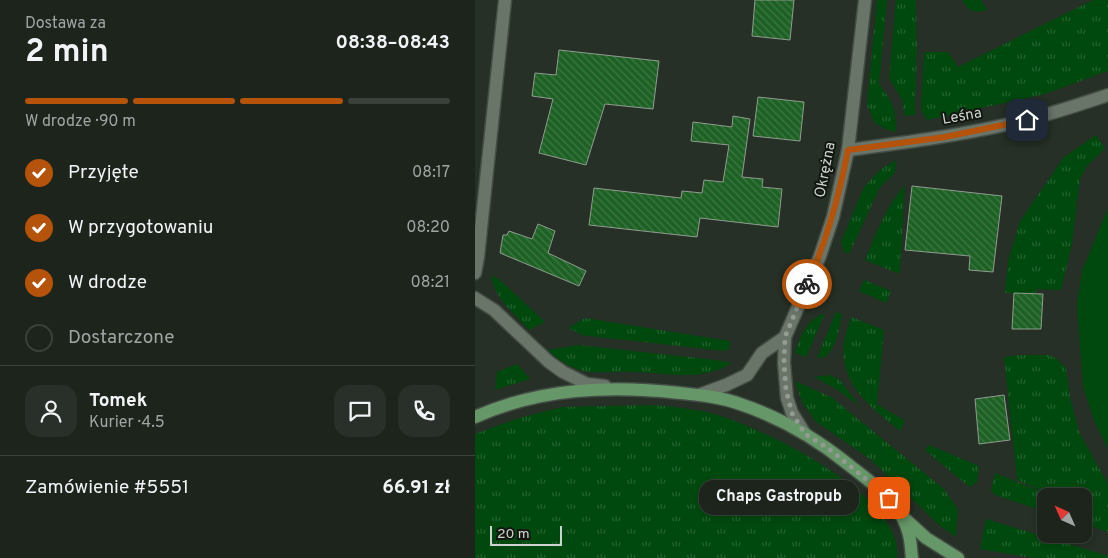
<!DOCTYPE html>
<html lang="pl">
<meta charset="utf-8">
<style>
:root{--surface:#1c241c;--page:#293029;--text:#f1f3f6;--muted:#a0a4a3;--line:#3a413b;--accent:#b45309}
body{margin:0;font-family:Overpass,sans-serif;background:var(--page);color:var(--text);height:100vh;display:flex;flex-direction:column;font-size:19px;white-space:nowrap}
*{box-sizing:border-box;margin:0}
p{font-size:16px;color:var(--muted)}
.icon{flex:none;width:28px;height:28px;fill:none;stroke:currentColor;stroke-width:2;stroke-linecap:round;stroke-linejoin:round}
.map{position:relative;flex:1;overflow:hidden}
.details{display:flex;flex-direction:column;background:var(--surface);width:475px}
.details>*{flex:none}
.needle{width:32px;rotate:315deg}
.fabs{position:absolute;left:562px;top:488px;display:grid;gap:10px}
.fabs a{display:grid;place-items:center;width:55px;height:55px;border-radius:10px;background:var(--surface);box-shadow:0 2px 8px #0003,0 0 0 1px var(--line);font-size:25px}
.scale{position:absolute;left:15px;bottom:12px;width:72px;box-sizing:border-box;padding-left:5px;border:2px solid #ced4cd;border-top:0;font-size:14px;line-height:18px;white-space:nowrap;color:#ced4cd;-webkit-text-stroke:4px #121712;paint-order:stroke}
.pin{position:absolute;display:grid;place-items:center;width:42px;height:42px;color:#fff;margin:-21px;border-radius:10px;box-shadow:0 2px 8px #0006}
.courier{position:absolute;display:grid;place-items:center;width:50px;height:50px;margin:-25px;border:4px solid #b45309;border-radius:50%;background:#fff;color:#222;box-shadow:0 1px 6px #0007}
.bubble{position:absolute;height:35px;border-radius:15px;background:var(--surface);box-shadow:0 2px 8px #0003,0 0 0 1px var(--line);font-size:16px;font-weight:700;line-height:35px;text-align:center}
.summary em{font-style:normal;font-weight:700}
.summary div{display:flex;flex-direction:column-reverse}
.summary{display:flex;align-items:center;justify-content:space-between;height:85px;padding:0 25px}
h1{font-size:32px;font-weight:700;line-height:38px}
.bar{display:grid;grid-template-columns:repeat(4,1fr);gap:8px 5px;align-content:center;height:60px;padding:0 25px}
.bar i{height:6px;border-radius:4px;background:var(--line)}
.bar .on{background:var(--accent)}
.bar p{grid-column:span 4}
.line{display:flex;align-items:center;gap:12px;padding:0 25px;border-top:1px solid var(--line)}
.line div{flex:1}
.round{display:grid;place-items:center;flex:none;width:52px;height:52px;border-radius:15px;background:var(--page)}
ol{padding:0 25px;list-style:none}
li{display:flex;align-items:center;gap:15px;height:55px}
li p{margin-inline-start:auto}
li .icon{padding:5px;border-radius:50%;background:var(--accent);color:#fff;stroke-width:4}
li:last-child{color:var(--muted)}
li i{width:28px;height:28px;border:2px solid var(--line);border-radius:50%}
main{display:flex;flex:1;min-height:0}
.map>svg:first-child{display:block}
</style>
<main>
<section class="details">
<div class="summary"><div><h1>2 min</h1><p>Dostawa za</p></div><em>08:38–08:43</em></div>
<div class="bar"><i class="on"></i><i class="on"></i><i class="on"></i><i></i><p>W drodze · 90 m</p></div>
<ol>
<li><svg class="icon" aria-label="check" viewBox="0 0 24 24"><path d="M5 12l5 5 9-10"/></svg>Przyjęte<p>08:17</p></li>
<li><svg class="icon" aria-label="check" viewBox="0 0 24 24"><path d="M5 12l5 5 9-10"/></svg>W przygotowaniu<p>08:20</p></li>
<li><svg class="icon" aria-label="check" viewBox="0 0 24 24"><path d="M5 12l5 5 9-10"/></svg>W drodze<p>08:21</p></li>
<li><i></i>Dostarczone</li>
</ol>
<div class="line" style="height:90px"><a class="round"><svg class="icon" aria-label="person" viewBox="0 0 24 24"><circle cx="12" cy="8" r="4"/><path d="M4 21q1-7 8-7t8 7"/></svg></a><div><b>Tomek</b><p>Kurier · 4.5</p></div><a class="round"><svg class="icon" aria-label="chat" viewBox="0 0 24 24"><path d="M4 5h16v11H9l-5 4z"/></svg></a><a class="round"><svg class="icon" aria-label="phone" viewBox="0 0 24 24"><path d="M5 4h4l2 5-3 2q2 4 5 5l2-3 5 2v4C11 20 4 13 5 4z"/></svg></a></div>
<div class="line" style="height:65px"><div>Zamówienie #5551</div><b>66.91 zł</b></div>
</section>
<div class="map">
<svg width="633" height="558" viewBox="0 0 633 558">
<defs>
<pattern id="grass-tufts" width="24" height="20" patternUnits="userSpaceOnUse" patternTransform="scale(1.25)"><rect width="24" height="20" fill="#00490e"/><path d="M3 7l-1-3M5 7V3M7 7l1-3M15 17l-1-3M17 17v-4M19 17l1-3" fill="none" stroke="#246230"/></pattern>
<pattern id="building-back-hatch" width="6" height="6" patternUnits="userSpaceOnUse" patternTransform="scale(1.25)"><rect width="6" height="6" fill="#1e6125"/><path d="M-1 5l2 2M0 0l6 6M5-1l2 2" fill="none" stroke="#3e7743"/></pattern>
</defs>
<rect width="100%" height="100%" fill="#263026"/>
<g fill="url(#grass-tufts)">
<path d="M402,0H412L404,84C418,103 421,107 421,132L410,129L399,122L392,105Z"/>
<path d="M421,0H441L442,50L440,115L430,116L427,100L414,78Z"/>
<path d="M487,0H506L512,10C499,13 494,12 487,0Z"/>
<path d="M618,0H633V71L570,94L452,120L446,110L449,52H473L483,67Z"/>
<path d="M621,135L630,148L612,166L605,179L597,244L586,290L562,289L561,294L530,293L533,261L545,221L589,157Z"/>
<path d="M421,160L420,173L405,187L374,254L369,252L366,242L389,187L405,170Z"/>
<path d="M430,185L425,272L422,273L390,260C401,233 411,207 430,185Z"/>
<path d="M16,275L25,280L70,322L54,330C40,314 18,297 16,275Z"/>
<path d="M389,280L416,291L411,303L384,291Z"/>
<path d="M361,312L367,314C364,330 362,344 351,357L342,358Z"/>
<path d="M350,313L331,357L320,353C326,335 330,321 350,313Z"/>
<path d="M376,317L409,330L402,404L430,421L425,431C396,407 364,385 369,343C370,334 374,325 376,317Z"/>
<path d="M110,318L255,341L254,349L249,351L114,336L107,335L93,328Z"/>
<path d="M103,345L241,360L257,363C224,383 192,372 156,372C140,371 124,374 109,371C95,368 83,360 73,350Z"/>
<path d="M545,355H573L581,358L591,368L595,397L604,432L633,484V532L609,524V496H579L542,480L529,357Z"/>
<path d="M42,364L55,379L20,390L22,372Z"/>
<path d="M354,375L364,379L385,406L361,389L339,377Z"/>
<path d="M320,381L356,397L469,489L483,510L481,537L465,526L395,459L340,421L327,402Z"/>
<path d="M178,405C201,407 224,409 246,416C298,434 400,484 420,539C422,545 422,552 422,558H0V434L44,418L87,407Z"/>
<path d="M454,445L504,466L502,482L495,487L492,485L450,450Z"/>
<path d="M520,473L577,496H571V512L520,495L516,491Z"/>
<path d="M511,519L633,556V558H558L505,549Z"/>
</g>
<path fill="#00490e" d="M633,208V449L620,423L608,387L602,305L607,271Z"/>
<g fill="url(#building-back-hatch)" stroke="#909c90">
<path d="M280,0H319L315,40L277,36Z"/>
<path d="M84,50L184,61L178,109L130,104L111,165L64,153L78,99L57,96L60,73L81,75Z"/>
<path d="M283,97L329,102L325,141L278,136Z"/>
<path d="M258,116L275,119L267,177L288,179L287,187L307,189L303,227L225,218L222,237L114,225L119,188L206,198L207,191L227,193L229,180L248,182L254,145L216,141L218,122L257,127Z"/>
<path d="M437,186L527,196L518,272L494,270L495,256L430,250Z"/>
<path d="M63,224L80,231L73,253L111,271L104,286L25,253L28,235H32L34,231L57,239Z"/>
<path d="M539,293L568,294L566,329H537Z"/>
<path d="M529,395L535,440L504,444L500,399Z"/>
</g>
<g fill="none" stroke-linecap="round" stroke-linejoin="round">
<g stroke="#444d44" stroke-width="15">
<g id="street">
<path d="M373,150C427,143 481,136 534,124C568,117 600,106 633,95"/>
<path d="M0,273L3,257L30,0"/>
</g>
</g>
<g stroke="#444d44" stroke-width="15">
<g id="secondary">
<path d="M0,298L19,310L74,362L88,372L112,384L130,386"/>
<path d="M224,395L251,385L272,375L287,353L310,337"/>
<path d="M330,434L317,413L312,398L309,363L310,337L345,256L358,217L373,150L390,0"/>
</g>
</g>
<g stroke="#444d44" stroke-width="15">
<g id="primary">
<path d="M0,417C65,388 135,385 205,393C225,395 246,397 265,404C304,417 342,439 374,465C398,484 427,503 434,535C436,542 436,551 437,558"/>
<path d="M429,518L451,538L483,558"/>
</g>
</g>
<use href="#street" stroke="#6a756a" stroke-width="12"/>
<use href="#secondary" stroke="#6a756a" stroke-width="12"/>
<use href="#primary" stroke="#669768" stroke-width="12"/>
</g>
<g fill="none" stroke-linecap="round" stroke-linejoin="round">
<path stroke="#939b93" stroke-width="5" stroke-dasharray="0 9" d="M332,284L310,337L309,363L311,390L317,413L330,434L353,448L414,498"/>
<path stroke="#b45309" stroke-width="6" d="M332,284C352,241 364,196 373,150L470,137L552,120"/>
</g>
<g text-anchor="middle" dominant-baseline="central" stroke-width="4" stroke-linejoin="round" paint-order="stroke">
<g font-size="15" fill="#ced4cd" stroke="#121712">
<text transform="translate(487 117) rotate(-10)">Leśna</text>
<text transform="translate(351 170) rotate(-79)">Okrężna</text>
</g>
</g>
</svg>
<div class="fabs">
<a><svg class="needle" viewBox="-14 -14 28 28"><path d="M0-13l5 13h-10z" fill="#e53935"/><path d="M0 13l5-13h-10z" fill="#a0a4a3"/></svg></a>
</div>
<div class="scale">20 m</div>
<div class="pin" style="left:414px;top:498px;background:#ea580c"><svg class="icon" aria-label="bag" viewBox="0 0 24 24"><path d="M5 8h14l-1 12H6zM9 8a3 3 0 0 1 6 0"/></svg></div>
<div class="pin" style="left:552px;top:120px;background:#1f2937"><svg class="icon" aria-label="home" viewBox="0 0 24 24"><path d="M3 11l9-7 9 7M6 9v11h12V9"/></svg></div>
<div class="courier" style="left:332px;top:284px"><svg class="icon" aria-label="bike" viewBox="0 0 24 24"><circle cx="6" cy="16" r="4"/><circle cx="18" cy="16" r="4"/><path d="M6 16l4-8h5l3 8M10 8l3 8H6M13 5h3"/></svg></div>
<div class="bubble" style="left:224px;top:480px;width:160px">Chaps Gastropub</div>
</div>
</main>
